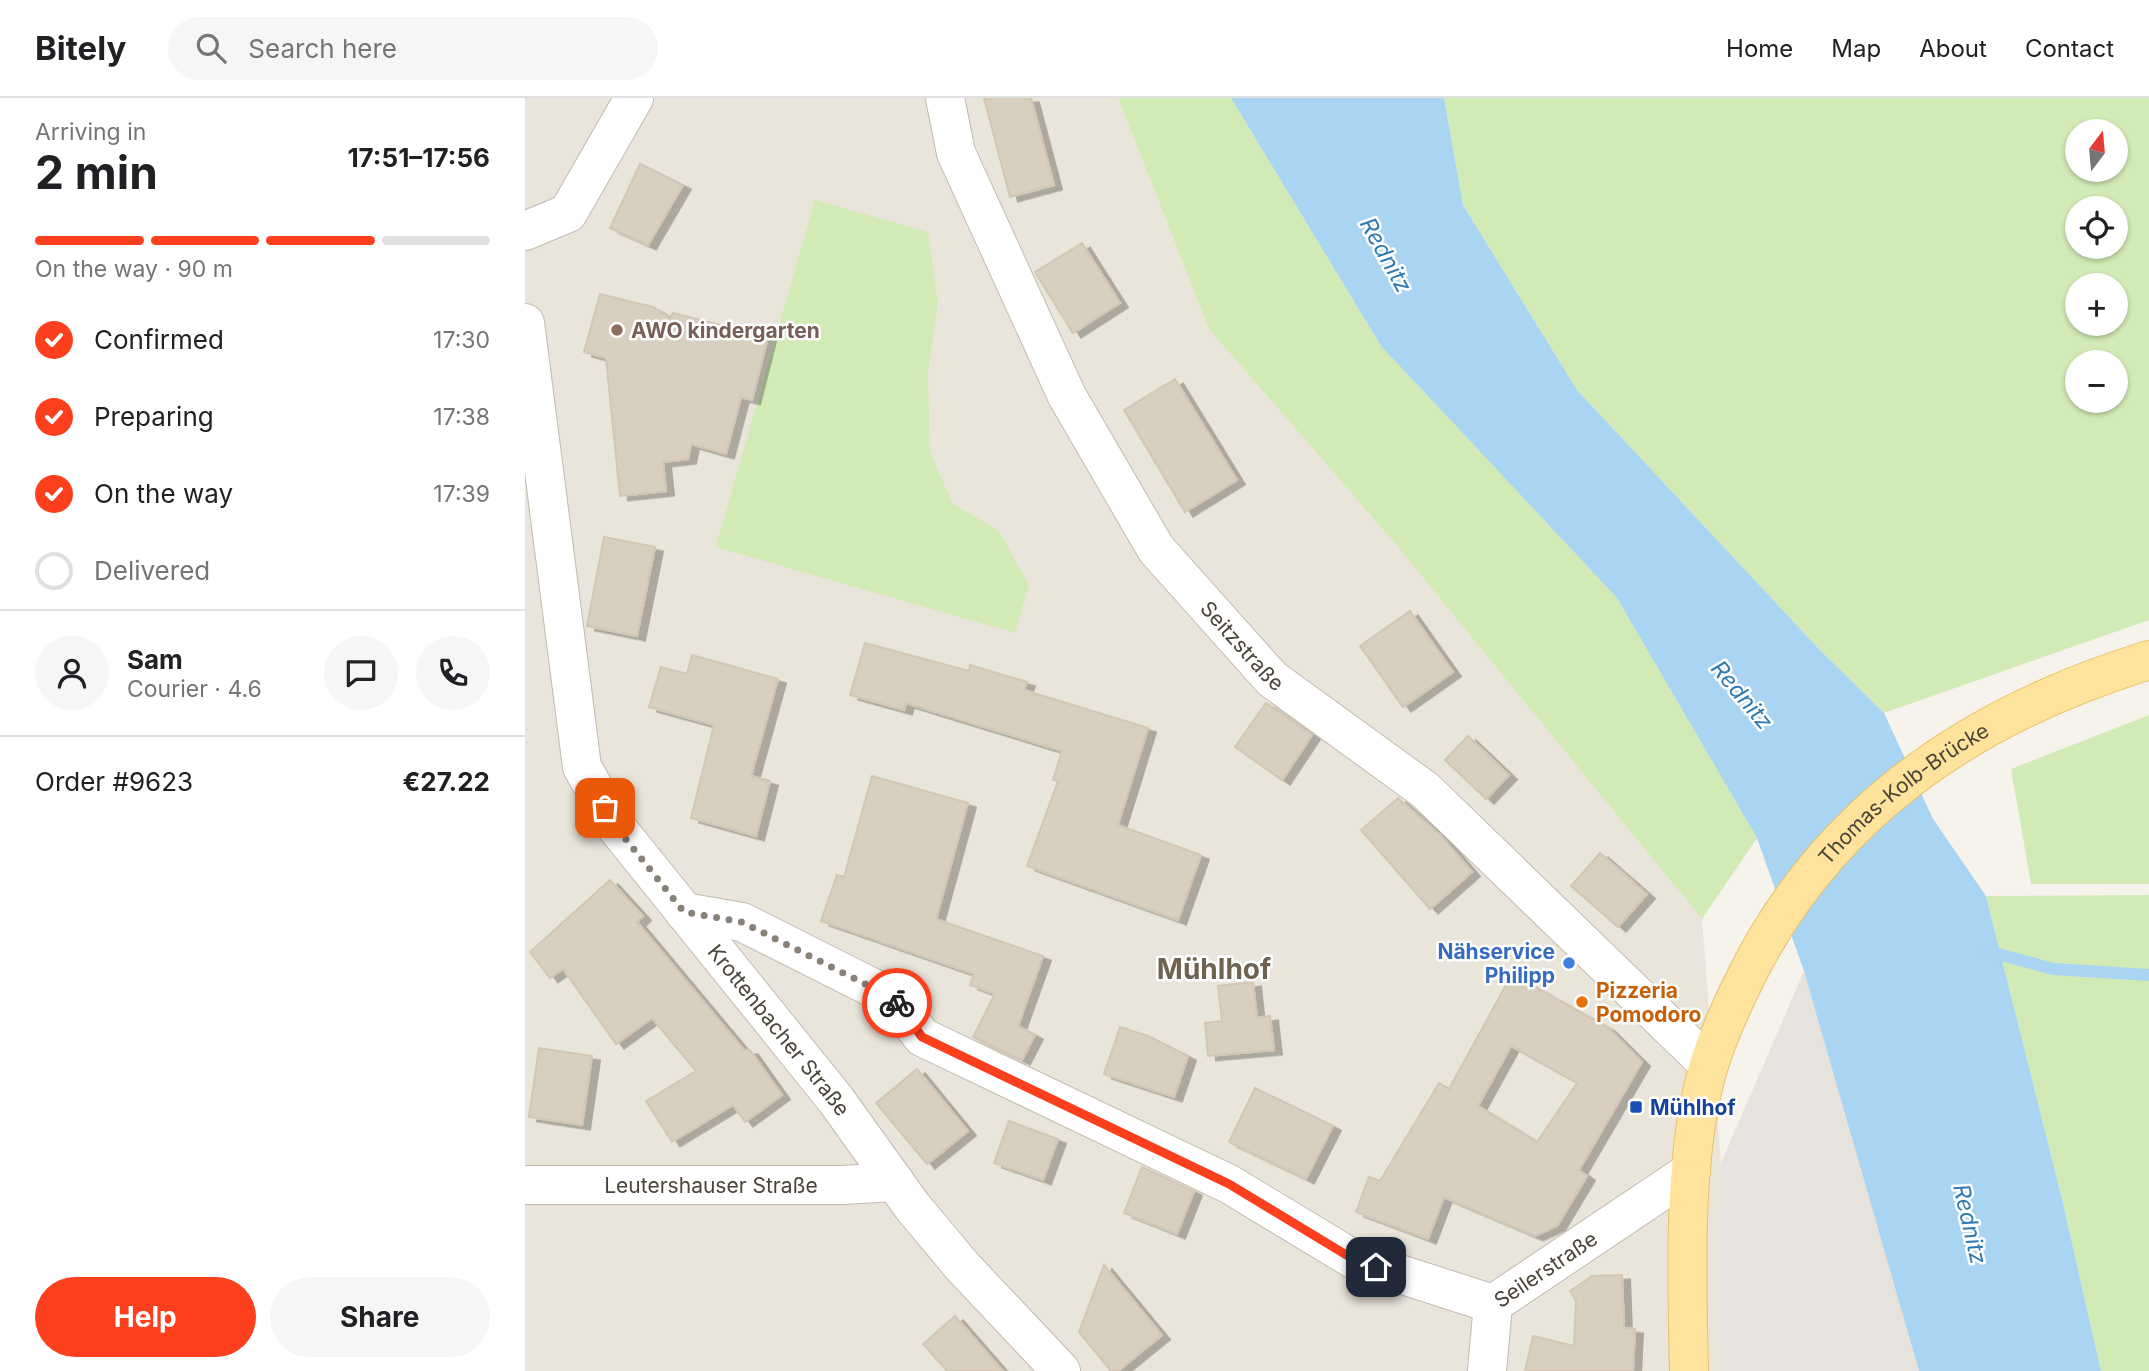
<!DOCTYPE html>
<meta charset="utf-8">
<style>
:root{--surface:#fff;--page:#f6f6f6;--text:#202124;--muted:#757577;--line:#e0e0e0;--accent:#fc3f1d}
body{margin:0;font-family:Inter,sans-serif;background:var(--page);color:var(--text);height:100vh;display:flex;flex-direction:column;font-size:26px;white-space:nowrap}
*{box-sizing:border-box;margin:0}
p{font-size:23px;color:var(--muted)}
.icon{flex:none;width:38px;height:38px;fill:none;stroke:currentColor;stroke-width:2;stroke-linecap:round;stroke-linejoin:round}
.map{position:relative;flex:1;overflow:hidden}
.panel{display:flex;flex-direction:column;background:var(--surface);width:525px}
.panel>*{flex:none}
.needle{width:46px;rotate:16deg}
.fabs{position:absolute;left:1540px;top:21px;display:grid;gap:14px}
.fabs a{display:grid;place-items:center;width:63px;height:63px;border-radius:50%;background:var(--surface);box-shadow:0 2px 5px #0004;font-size:35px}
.pin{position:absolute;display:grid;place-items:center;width:60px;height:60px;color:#fff;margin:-30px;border-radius:14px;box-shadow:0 4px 10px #0006}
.courier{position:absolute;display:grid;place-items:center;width:70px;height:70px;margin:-35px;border:5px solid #fc3f1d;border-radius:50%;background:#fff;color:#222;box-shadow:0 2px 9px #0007}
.overview em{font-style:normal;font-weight:700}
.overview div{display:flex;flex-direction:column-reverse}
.overview{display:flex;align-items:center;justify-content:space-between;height:119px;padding:0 35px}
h1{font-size:46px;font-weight:700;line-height:52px}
.bar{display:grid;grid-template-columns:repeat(4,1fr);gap:10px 7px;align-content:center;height:84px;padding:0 35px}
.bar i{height:9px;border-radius:5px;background:var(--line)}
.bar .selected{background:var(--accent)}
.bar p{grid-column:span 4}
.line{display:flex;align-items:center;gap:18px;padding:0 35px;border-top:2px solid var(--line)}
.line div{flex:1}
.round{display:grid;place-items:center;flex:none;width:74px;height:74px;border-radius:37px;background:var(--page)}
ol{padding:0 35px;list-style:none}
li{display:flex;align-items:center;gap:21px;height:77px}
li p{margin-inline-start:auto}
li .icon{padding:7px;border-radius:50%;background:var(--accent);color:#fff;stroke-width:4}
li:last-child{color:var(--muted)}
li i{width:38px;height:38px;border:4px solid var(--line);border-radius:50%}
.action{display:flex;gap:14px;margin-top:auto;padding:14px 35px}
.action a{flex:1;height:80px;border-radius:42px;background:var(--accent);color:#fff;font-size:28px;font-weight:700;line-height:80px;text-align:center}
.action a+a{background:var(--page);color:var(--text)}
header{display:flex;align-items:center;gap:42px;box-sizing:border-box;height:98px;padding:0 35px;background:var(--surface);border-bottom:2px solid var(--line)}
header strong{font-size:33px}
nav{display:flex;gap:38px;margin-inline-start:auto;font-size:24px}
.search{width:490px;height:63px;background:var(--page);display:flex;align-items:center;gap:18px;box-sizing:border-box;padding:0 24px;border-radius:38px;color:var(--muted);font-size:26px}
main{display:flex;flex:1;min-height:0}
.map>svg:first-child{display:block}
</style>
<header>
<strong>Bitely</strong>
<div class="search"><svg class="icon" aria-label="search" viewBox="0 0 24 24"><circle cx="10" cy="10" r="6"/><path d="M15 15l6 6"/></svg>Search here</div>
<nav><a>Home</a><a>Map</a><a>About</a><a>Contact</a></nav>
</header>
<main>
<section class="panel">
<div class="overview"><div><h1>2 min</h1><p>Arriving in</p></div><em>17:51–17:56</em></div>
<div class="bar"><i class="selected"></i><i class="selected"></i><i class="selected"></i><i></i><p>On the way · 90 m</p></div>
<ol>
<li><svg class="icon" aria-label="check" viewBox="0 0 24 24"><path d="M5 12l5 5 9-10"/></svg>Confirmed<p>17:30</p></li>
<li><svg class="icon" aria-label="check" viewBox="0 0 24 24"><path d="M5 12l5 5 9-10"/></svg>Preparing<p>17:38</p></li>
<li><svg class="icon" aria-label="check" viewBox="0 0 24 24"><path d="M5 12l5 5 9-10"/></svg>On the way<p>17:39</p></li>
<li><i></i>Delivered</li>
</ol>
<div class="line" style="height:126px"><a class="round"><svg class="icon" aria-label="person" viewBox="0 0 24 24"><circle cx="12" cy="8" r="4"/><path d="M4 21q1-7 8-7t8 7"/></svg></a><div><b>Sam</b><p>Courier · 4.6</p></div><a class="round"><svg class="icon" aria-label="chat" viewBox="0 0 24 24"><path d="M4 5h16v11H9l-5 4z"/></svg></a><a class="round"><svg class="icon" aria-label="phone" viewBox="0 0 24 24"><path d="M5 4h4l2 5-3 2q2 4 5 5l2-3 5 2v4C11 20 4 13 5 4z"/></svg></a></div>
<div class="line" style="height:91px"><div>Order #9623</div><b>€27.22</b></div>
<div class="action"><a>Help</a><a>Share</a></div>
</section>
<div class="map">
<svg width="1624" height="1273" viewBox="0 0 1624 1273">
<defs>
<filter id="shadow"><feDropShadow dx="8" dy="4.5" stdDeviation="0" flood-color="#0004"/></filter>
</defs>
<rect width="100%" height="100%" fill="#f6f3ec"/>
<path fill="#eae5da" d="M0,0H593L684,231L867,442L1177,821L1196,1065V1273H0Z"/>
<path fill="#e6e2dd" d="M1279,873L1315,991L1394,1273H1196V1065Z"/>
<g fill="#d2eab5" fill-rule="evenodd">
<path d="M593,0H706L856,248L1092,500L1232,740L1177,821L867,442L684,231Z"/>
<path d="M919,0H1624V522L1359,615L1293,550L1052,292L938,107ZM1552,33H1591V72H1552ZM1552,110H1591V149H1552ZM1552,187H1591V226H1552ZM1552,264H1591V303H1552Z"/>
<path d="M290,102L403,134L413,205L403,274L405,353L427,405L474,433L504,487L490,535L191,449Z"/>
<path d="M1624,617V786H1506L1486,671Z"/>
<path d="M1624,797V1273H1576L1537,1101L1461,798Z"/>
</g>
<path fill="#a9d4f2" d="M706,0H919L938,107L1052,292L1293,550L1359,615L1408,721L1461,798L1537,1101L1576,1273H1394L1279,873L1232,740L1092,500L856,248Z"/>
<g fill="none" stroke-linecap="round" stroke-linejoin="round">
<path stroke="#a9d4f2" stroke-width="12" d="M1462,853L1528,871L1624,877"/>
</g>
<g fill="#d8cfc1" stroke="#d3c7b4" stroke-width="2" fill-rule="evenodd" filter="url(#shadow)">
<path d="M459,0H506L529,87L485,99Z"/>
<path d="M115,66L158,87L123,147L85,130Z"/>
<path d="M557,145L595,205L548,235L510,174Z"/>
<path d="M75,196L128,209L145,220L148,215L243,239L227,302L216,299L201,356L166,346L163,361L138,364L141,393L95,398L81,260L59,254Z"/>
<path d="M650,281L712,382L660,414L599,312Z"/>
<path d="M79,439L130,449L112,538L62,528Z"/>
<path d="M885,513L928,574L878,609L835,548Z"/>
<path d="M340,545L444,573L445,567L502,584L499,592L623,630L593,727L676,757L653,822L502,768L533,683L528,682L537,653L381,605L379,612L325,597Z"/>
<path d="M167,557L253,581L226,678L245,683L231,738L166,720L189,627L124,609L136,569L162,576Z"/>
<path d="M741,605L787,637L757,682L710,649Z"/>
<path d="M943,638L984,677L961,701L920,662Z"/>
<path d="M347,678L443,705L411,821L518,858L493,928L510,937L497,962L448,939L470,896L445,887L449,876L296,823L312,777L319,779Z"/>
<path d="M873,700L916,738L947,774L905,811L836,732Z"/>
<path d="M1075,755L1122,796L1093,829L1046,788Z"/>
<path d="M85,782L118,818L112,824L219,952H225L257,997L220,1024L208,1007L147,1044L121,1003L171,973L127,920L91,946L38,871L25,880L5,854Z"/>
<path d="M987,876L1082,929L1117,964L1054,1072L1062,1078L1032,1128L1010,1138L919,1099L903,1141L831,1114L844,1079L855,1083L914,985L924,991ZM986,948L1052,985L1012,1044L953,1008Z"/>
<path d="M728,884L732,920L745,918L749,952L683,958L680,925L697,923L693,888Z"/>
<path d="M595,929L623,938L663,958L649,999L579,976Z"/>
<path d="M14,950L67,958L57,1027L4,1019Z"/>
<path d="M392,971L443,1033L402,1066L351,1005Z"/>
<path d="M730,990L808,1028L781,1081L704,1044Z"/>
<path d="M484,1023L533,1041L518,1082L469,1065Z"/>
<path d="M617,1069L669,1093L652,1136L599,1115Z"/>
<path d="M579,1167L637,1237L593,1273H586L554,1234Z"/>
<path d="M1097,1177L1099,1230L1110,1231L1108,1273H1000L1008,1238L1049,1248L1051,1203L1045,1193L1067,1178Z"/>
<path d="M430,1218L478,1273H422L398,1246Z"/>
</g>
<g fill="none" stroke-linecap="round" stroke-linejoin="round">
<g stroke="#c2bbae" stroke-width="40">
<g id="minor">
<path id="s1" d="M420,0L431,55L542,298L631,451L747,581L900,692L1184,967"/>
<path d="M0,133L43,115L109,0"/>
<path id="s2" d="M0,225L57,669L92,730L311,1002L387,1108L437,1168L536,1273"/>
<path d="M159,814L217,824L368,900L397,939L704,1086L828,1161L968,1206"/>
<path id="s3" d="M0,1087H317L370,1084"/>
<path id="s4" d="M968,1206L1166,1073"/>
<path d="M962,1273L968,1206"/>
</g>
</g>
<g stroke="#e6c16a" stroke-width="40">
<g id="primary">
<path id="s5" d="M1164,1273C1162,1181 1157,1055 1184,967C1192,941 1204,914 1216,889C1298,716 1445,617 1624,562"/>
</g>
</g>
<use href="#minor" stroke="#fff" stroke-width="38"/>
<use href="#primary" stroke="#ffe39c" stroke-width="38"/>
</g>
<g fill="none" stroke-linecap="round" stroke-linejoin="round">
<path stroke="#878178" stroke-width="7" stroke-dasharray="0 12.6" d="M80,710L92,730L159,814L217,824L368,900L372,905"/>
<path stroke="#fc3f1d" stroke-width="9" d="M372,905L397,939L704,1086L828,1161L851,1169"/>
</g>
<circle fill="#8d6e63" stroke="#fff" stroke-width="2.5" cx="92" cy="232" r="7"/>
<circle fill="#3f7fe0" stroke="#fff" stroke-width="2.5" cx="1044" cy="865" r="7"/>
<circle fill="#e8710a" stroke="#fff" stroke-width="2.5" cx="1057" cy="904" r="7"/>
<rect fill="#1a4fb4" stroke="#fff" stroke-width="2.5" x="1104" y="1002" width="14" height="14" rx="3.5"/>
<g text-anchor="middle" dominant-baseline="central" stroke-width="5" stroke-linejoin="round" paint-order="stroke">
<g font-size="21" font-weight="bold" fill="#785e54" stroke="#fff" text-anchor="start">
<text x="106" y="232">AWO kindergarten</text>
</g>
<g font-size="21" fill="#4b4439" stroke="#fff">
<text stroke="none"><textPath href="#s1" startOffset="630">Seitzstraße</textPath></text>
<text stroke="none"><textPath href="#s5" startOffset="649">Thomas-Kolb-Brücke</textPath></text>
<text stroke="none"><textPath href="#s2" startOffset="777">Krottenbacher Straße</textPath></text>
<text stroke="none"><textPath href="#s3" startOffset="186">Leutershauser Straße</textPath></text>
<text stroke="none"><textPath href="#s4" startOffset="63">Seilerstraße</textPath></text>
</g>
<g font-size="21" font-weight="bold" fill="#366cbe" stroke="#fff" text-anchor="end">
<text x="1030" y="853">Nähservice<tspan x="1030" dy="24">Philipp</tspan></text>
</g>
<g font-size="21" font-weight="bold" fill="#c56008" stroke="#fff" text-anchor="start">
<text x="1071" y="892">Pizzeria<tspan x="1071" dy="24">Pomodoro</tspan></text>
</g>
<g font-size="21" font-weight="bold" fill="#164399" stroke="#fff" text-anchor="start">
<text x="1125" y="1009">Mühlhof</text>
</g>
<g font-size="23" font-style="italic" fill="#2e7ab2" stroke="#fff">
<text transform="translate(861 157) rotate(61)">Rednitz</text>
<text transform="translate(1217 597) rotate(50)">Rednitz</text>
<text transform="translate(1445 1126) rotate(77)">Rednitz</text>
</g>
<g font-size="28" font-weight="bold" fill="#6e6250" stroke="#fff">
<text x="689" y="871">Mühlhof</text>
</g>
</g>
</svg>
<div class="fabs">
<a><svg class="needle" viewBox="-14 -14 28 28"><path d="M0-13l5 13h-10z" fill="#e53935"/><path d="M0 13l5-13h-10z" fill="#757577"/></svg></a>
<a><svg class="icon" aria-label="locate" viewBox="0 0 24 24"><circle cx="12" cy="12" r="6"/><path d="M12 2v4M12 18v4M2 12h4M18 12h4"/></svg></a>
<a>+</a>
<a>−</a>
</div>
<div class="pin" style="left:80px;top:710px;background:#ea580c"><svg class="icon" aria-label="bag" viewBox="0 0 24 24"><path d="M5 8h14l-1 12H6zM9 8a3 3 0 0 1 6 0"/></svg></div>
<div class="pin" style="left:851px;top:1169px;background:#1f2937"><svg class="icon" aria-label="home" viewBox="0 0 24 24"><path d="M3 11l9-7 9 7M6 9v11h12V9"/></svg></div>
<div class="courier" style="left:372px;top:905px"><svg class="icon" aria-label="bike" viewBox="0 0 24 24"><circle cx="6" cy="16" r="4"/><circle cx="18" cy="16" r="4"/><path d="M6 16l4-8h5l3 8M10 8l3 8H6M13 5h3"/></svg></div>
</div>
</main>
